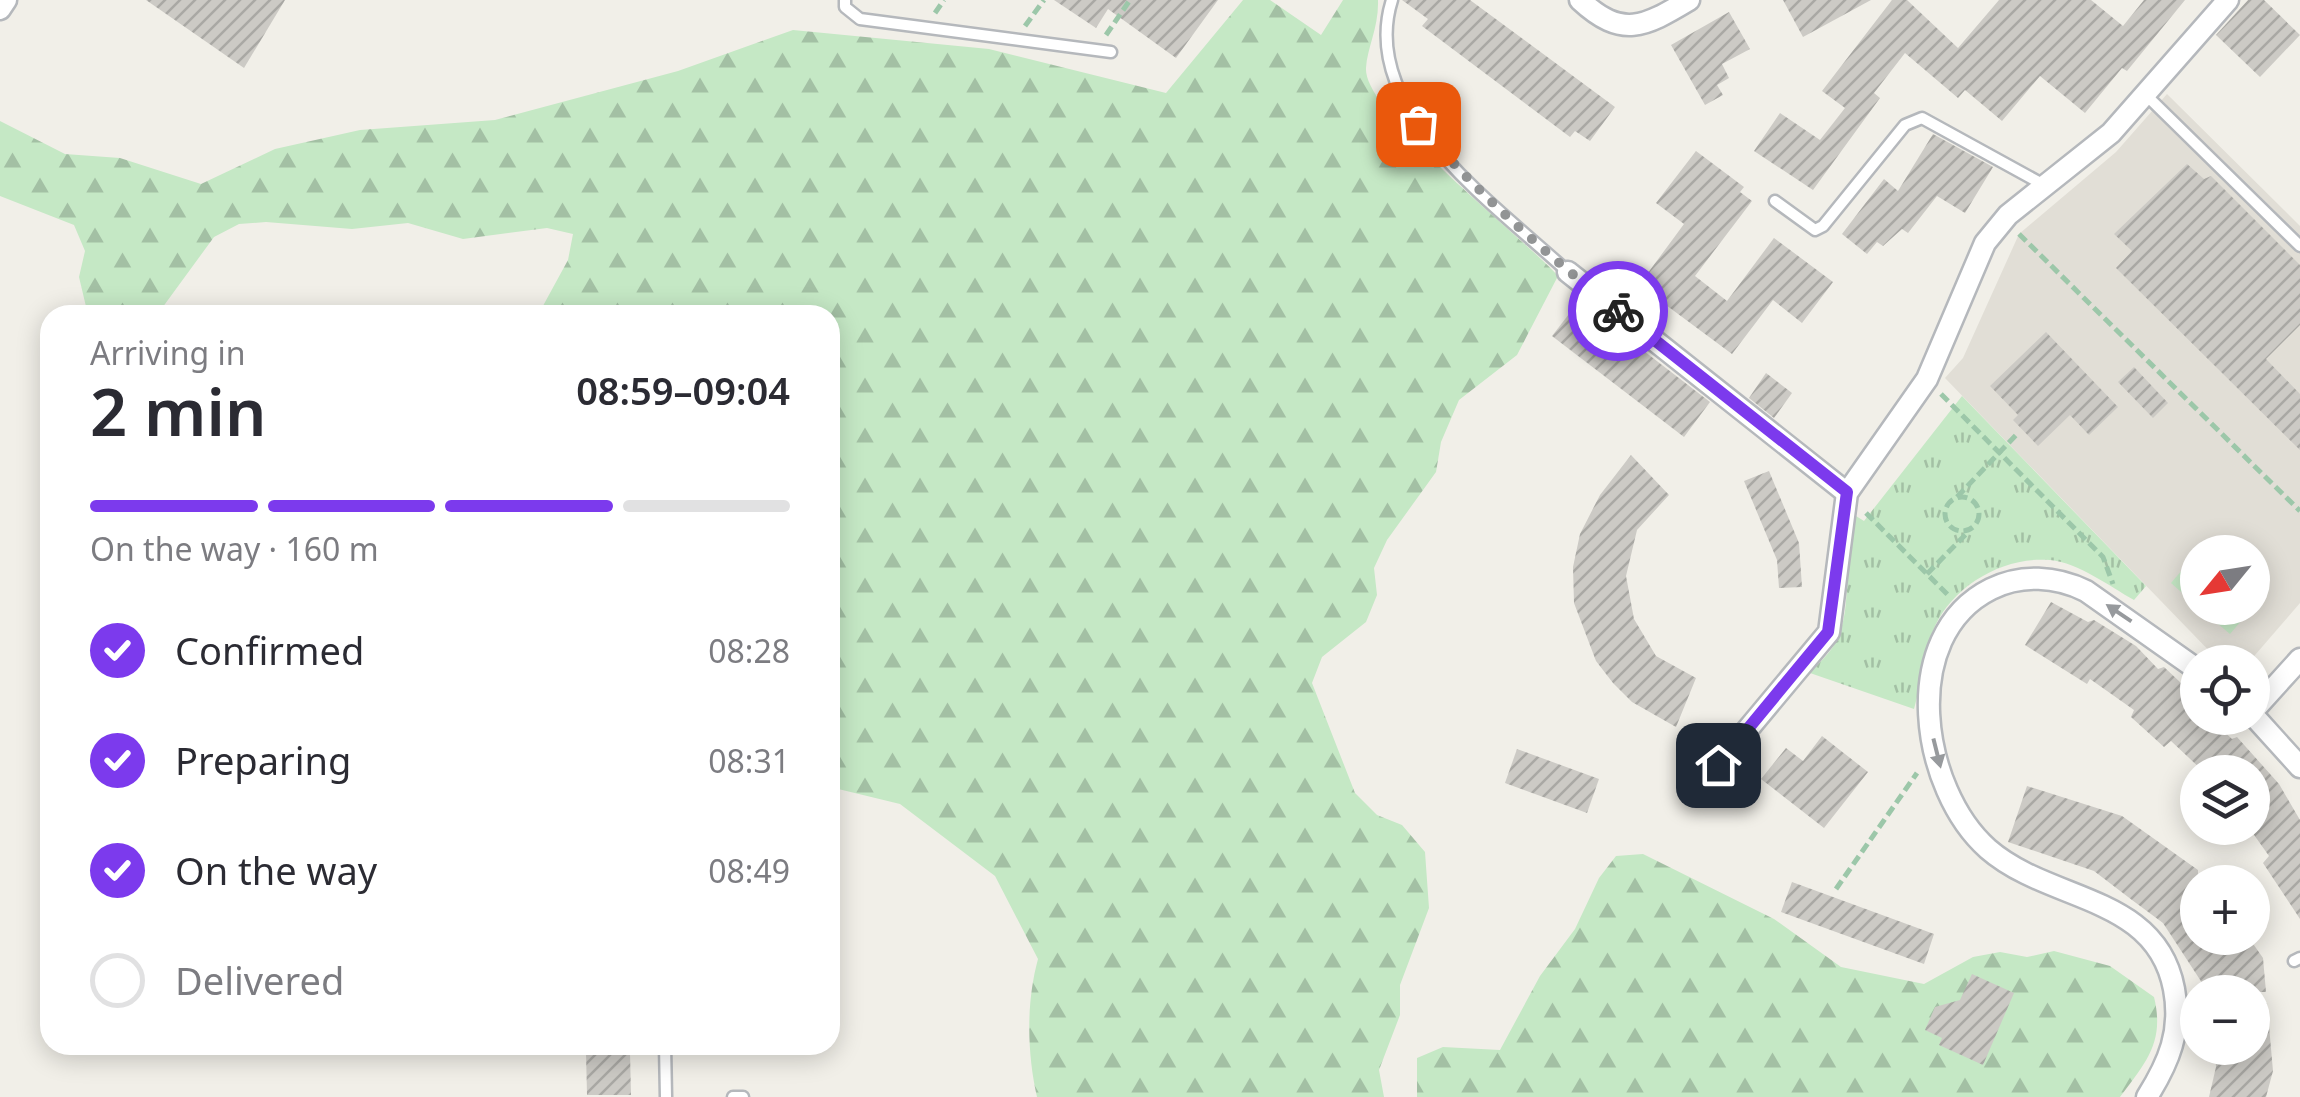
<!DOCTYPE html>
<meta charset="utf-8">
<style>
:root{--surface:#fff;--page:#f7f7f7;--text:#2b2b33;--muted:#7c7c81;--line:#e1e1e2;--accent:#7c3aed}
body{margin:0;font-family:"Noto Sans",sans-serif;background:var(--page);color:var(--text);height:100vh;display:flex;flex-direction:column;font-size:38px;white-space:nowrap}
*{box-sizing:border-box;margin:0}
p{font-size:32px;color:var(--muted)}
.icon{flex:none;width:55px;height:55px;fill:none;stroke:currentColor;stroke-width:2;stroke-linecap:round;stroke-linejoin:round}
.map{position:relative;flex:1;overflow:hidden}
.details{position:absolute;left:40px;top:305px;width:800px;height:750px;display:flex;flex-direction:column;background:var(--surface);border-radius:30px;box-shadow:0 5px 25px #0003}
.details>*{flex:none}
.needle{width:65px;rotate:240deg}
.buttons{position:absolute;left:2180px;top:535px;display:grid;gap:20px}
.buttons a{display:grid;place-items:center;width:90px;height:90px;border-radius:50%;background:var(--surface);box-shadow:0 5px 25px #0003;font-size:50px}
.pin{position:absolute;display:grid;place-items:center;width:85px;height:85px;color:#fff;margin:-42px;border-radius:20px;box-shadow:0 5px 15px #0006}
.courier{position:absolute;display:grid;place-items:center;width:100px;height:100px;margin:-50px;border:8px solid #7c3aed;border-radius:50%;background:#fff;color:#222;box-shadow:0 2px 12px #0007}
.headline em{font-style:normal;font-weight:600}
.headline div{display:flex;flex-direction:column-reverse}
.headline{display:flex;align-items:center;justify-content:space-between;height:170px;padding:0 50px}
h1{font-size:65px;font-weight:600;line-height:75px}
.bar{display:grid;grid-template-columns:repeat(4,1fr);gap:15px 10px;align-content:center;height:120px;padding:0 50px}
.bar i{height:12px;border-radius:8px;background:var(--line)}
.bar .selected{background:var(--accent)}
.bar p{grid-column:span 4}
ol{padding:0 50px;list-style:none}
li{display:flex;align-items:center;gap:30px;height:110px}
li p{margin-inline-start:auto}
li .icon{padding:10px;border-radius:50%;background:var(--accent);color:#fff;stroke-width:4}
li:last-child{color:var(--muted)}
li i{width:55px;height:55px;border:5px solid var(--line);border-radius:50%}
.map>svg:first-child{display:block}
</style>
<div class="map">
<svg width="2300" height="1097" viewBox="0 0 2300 1097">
<defs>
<pattern id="forest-firs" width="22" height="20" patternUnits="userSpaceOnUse" patternTransform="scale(2.5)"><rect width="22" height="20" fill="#c5e8c5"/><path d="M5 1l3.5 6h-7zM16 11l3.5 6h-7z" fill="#a3c0a4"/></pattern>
<pattern id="park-tufts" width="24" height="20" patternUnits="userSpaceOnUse" patternTransform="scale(2.5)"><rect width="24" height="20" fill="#c5e8c5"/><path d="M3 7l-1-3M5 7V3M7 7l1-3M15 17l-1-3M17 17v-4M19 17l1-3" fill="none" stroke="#a3c0a4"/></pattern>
<pattern id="building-hatch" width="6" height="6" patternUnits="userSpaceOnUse" patternTransform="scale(2.5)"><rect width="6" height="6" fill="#cccac5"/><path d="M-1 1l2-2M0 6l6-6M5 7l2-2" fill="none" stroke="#a9a8a4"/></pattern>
</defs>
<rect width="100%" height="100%" fill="#f1efe8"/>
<path fill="#e1ded6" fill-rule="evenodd" d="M2167,94L2300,226V603L2249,662H2220L1945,378L1963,358L2019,234L2116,152ZM2198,552H2252V608H2198Z"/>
<g fill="#c5e8c5">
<path d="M2200,549L2203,552H2198L2197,606L2171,583Z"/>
<path d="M2253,595L2259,600L2230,634L2199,608H2252Z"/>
</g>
<g fill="url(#forest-firs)">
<path d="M1243,0H1270L1321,35L1343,0H1378C1379,27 1367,48 1366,68C1363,113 1522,236 1558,276L1517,355L1459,400L1441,442L1436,472L1387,540L1374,568L1377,595L1366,622L1322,657L1312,683L1355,793L1377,815L1402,825L1425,852L1429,908L1400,985V1015L1379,1070L1384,1097H1037C1027,1053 1026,1003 1038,959L995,876L900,804L830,787V315H538L568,260L573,234L547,228L463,239L408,223L352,229L266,222L239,224L214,237L157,315H88L79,277L85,251L74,225L0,196V121L65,154L120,158L201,184L275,149L360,130L495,120L678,71L793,30L989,49L1166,93Z"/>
<path d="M1643,854L1774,919L1841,967L1924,984L1973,957L2000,952L2027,957L2054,951L2110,966L2154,997C2165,1042 2146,1062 2120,1097H1417V1058L1443,1047L1500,1050L1540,976L1575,929L1599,878L1616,856Z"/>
</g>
<path fill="url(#park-tufts)" d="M1962,396L2146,586L2134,600C2109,586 2079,563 2050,560C2004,556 1954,585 1935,626C1922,653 1922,682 1914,709L1810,673C1818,664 1830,653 1836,642C1855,604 1840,556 1856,516L1864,521Z"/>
<g fill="url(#building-hatch)">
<path d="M146,0H285L244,68Z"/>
<path d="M1054,0H1218L1176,58L1108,9L1096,28Z"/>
<path d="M1402,0H1470L1615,107L1590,141L1575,131L1570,137L1422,26L1428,19Z"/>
<path d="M1783,0H1871L1803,37Z"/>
<path d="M1892,0H1907L1958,48L1999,0H2091L2123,26L2144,0H2185L2127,71L2122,68L2085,113L2040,76L2002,121L1965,90L1958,98L1905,53L1874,93L1880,98L1813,190L1754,151L1780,113L1820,140L1845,108L1822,91Z"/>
<path d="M2248,0H2264L2300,35L2260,77L2216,35Z"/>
<path d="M1729,12L1750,49L1722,64L1729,78L1717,85L1723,95L1705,105L1671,45Z"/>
<path d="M1933,134L1993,167L1965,213L1937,196L1908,233L1902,229L1883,246L1877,242L1867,254L1842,234L1884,179L1898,191Z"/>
<path d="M1696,151L1744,187L1740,192L1752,201L1695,276L1727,301L1774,238L1833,282L1802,323L1773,300L1732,354L1639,285L1684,224L1656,203Z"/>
<path d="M2187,164L2204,179L2211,176L2300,265V325L2266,359L2300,394V450L2116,268L2132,251L2114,234Z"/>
<path d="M1579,301L1710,402L1684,437L1552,336Z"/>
<path d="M2046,332L2118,407L2089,435L2070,415L2038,446L2013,420L2018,415L1990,386Z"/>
<path d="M2134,367L2168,403L2153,418L2118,382Z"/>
<path d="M1766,373L1792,393L1774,418L1749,398Z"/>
<path d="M1631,455L1669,495L1637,530L1626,576L1634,619L1656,656L1696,678L1676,727L1632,702L1613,683L1596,661L1574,603L1573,567L1580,534L1600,495Z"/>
<path d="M1769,471L1799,543L1802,587L1779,588L1777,560L1744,481Z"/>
<path d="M2051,602L2088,622L2094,620L2136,646L2158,669L2164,667L2198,699V718H2210L2232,739L2237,737L2279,784L2300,820V919L2263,863L2269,856L2252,832V772H2204L2171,741L2164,747L2131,717L2134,710L2090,679L2087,684L2025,645Z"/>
<path d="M1822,736L1868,772L1824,828L1761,779L1786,748L1803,761Z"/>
<path d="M1517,749L1599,779L1587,813L1505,783Z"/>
<path d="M2027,786L2122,816L2198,870V938H2249L2263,958L2266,992H2208L2163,923L2132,900L2094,871L2008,842Z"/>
<path d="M1792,882L1934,934L1924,964L1781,912Z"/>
<path d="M1972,974L2014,993L1983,1065L1939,1045L1942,1038L1925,1030L1935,1007L1960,1000Z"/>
<path d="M2252,1003H2267L2273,1071L2266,1097H2209L2216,1067L2215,1048H2252Z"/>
<path d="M586,1052H630L631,1095H587Z"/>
</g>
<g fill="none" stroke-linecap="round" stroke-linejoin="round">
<g stroke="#b5b8bc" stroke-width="15">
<g id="lane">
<path d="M845,0V7L860,19L1111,52"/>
<path d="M1392,0C1357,110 1497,206 1568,272"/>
<path d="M2145,94L2300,246"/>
<path d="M1775,201L1815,230L1823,226L1905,125L1922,118L2044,185"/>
<path d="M2294,961L2300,958"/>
<path d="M665,1045L666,1097"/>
<path d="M733,1097H743"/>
</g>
</g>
<g stroke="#b5b8bc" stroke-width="25">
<g id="street">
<path d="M1580,0C1622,39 1644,27 1689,0"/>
<path d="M0,9L6,0"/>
<path d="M1568,272L1847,493"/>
<path d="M2252,712L2300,659"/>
<path d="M2252,714L2300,767"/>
<path d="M1718,765L1829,632L1847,493L1927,379L1985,243L2008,215L2111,133L2228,0"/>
<path d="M2147,1097C2169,1062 2182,1031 2174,989C2156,894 2050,903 1988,849C1921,790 1897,636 1991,589C2021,574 2056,576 2086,591L2198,670"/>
</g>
</g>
<g stroke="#9cc7a9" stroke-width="5" stroke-dasharray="10 5" stroke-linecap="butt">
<path d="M935,13L944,0"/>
<path d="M1025,26L1044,0"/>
<path d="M1106,35L1130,0"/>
<path d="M2019,234L2300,511"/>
<path d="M1941,394L2103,557L2113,584"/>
<path d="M1957,497L2017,434"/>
<circle cx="1962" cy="514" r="17"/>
<path d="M1866,513L1950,597"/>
<path d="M1927,574L1968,532"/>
<path d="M1836,889L1917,773"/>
</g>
<use href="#lane" stroke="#fff" stroke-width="10"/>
<use href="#street" stroke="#fff" stroke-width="20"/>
</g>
<defs><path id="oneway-solid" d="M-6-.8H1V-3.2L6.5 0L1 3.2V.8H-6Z" transform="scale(2.5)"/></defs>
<g fill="#979a9d">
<use href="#oneway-solid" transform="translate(2119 613) rotate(-146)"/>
<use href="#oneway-solid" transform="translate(1937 753) rotate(76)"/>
</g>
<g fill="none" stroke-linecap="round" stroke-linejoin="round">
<path stroke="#929495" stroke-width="10" stroke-dasharray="0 18" d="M1418,124C1477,193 1547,255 1618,311"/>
<path stroke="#7c3aed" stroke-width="12" d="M1618,311L1847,492L1828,632L1718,765"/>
</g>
</svg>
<div class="buttons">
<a><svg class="needle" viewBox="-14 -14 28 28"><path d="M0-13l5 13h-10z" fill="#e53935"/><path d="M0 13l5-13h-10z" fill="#7c7c81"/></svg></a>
<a><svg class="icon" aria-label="locate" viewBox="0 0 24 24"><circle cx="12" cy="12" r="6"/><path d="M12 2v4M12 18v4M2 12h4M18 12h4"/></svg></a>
<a><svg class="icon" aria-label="layers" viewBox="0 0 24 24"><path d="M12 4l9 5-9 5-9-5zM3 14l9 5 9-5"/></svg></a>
<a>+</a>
<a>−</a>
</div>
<div class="pin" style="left:1418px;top:124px;background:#ea580c"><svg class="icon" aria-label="bag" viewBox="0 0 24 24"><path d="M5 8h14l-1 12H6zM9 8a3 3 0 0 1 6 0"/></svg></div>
<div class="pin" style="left:1718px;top:765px;background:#1f2937"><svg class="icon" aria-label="home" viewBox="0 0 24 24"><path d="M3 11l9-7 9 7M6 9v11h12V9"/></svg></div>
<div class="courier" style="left:1618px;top:311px"><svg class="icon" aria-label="bike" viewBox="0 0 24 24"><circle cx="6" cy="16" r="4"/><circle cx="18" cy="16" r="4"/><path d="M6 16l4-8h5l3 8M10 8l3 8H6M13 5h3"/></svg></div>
<section class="details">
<div class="headline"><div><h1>2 min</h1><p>Arriving in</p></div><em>08:59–09:04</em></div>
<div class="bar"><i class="selected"></i><i class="selected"></i><i class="selected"></i><i></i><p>On the way · 160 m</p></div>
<ol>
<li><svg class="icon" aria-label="check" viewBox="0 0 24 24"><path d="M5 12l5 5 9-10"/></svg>Confirmed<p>08:28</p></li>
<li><svg class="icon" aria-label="check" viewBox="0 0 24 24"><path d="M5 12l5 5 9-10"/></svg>Preparing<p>08:31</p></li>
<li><svg class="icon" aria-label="check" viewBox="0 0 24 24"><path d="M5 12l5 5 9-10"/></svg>On the way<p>08:49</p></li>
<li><i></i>Delivered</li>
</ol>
</section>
</div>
